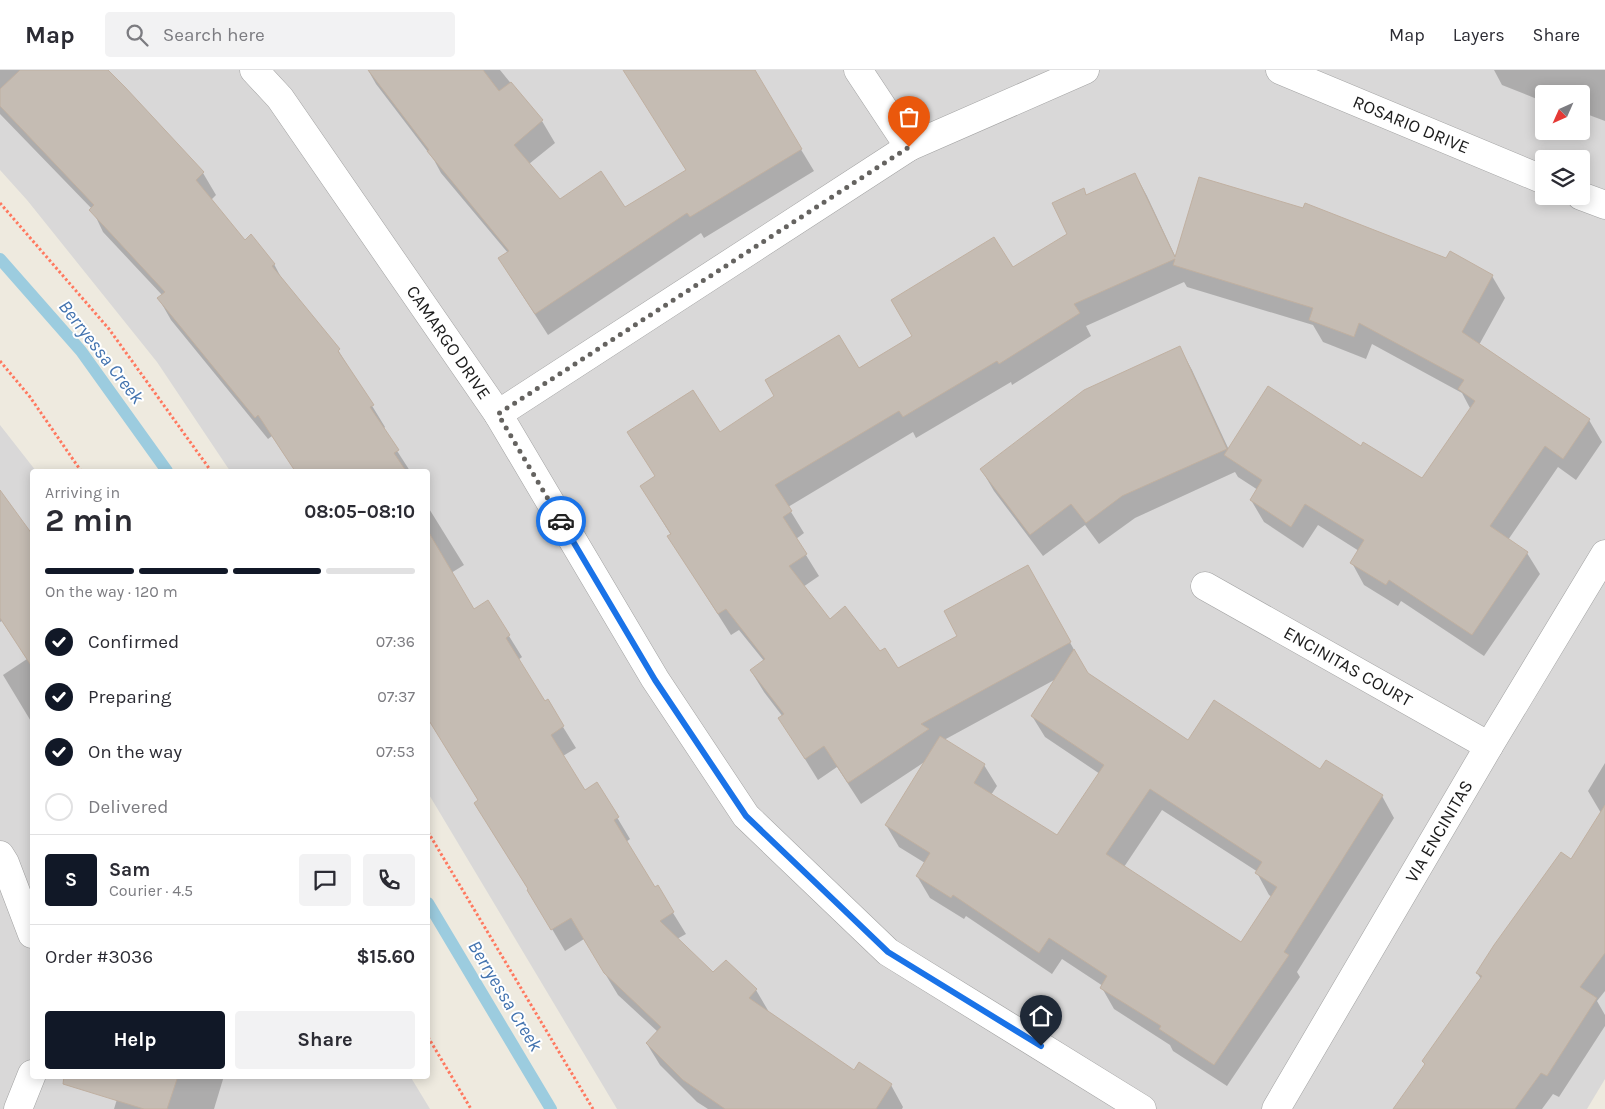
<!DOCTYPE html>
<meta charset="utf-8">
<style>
:root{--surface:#fff;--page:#f2f2f3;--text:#2b2b33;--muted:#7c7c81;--line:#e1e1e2;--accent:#111827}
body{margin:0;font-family:Karla,sans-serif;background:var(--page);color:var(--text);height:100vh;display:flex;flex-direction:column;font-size:19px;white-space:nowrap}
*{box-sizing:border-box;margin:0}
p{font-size:16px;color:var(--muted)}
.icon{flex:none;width:28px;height:28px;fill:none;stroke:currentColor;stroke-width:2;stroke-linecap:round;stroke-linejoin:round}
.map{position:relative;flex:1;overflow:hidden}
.side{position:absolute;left:30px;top:399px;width:400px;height:610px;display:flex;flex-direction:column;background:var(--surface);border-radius:5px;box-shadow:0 2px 12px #0003}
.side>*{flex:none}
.needle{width:32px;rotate:225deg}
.fabs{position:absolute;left:1535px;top:15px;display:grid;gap:10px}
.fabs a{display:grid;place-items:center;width:55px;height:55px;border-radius:5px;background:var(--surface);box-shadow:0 2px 12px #0003;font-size:25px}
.pin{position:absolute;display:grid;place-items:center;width:42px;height:42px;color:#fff;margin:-51px -21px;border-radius:50% 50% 50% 0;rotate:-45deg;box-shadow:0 0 5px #0007}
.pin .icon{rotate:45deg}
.courier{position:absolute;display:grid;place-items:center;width:50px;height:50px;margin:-25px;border:4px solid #1a73e8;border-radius:50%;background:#fff;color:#222;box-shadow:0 1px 6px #0007}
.summary em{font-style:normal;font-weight:700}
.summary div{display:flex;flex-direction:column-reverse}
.summary{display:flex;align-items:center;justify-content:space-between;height:85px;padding:0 15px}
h1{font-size:32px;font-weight:700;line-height:38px}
.bar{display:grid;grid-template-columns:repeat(4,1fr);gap:8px 5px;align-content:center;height:60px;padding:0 15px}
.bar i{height:6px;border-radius:4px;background:var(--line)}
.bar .current{background:var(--accent)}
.bar p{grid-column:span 4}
.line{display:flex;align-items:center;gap:12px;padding:0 15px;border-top:1px solid var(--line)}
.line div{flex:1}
.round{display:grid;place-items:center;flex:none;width:52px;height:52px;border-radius:5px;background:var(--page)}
ol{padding:0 15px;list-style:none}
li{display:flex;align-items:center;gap:15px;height:55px}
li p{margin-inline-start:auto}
li .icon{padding:5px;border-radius:50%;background:var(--accent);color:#fff;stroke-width:4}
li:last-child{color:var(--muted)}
li i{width:28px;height:28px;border:2px solid var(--line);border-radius:50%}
.primary-button{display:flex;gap:10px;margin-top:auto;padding:10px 15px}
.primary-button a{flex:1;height:58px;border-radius:5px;background:var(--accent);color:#fff;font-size:20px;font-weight:700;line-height:58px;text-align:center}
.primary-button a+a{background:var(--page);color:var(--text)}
header{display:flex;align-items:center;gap:30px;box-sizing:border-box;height:70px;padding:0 25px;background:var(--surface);border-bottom:1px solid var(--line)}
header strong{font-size:24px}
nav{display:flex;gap:28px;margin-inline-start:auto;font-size:18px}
.search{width:350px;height:45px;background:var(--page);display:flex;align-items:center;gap:12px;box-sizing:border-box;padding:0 18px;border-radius:5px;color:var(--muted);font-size:19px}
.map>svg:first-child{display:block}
</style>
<header>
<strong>Map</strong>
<div class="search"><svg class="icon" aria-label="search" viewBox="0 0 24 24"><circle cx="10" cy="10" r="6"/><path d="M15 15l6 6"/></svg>Search here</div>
<nav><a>Map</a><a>Layers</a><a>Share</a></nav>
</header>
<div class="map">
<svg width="1605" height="1039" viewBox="0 0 1605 1039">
<rect width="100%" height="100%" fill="#eeeadf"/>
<g fill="#d9d8d8" fill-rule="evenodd">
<path d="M0,0H1605V1009L1587,1039H617L428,723V401H230L157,292L27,130L0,100ZM1544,24H1581V61H1544ZM1544,89H1581V126H1544Z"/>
<path d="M0,355L36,401H32V1006H410L430,1039H0Z"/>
</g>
<g fill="#0003" fill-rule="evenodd">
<path d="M0,0H106L203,103L216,125L211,130L245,172L274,194L284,213L338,280L385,357L383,359L410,401H295L272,366L268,369L171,250L159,229L162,225L103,162L92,139L0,44Z"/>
<path d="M368,0H500L542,51L555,73L529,94L560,131L624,139L687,101L624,0H746L768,25L814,101L704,168L701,163L548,265L499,189L508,183L441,103L434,90L376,14Z"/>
<path d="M1494,0H1605V51L1581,42V24H1544V27L1539,26L1537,29L1502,15Z"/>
<path d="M1135,104L1147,126L1176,188L1492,206L1505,228L1479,275L1589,350L1602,372L1576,410L1558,397L1508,470L1527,483L1540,504L1484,586L1401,531L1398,536L1364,515L1352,493L1359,481L1318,455L1303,478L1264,452L1251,430L1258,420L1238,407L1235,402L1135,448L1099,474L1085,455L1043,486L994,421L981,399L1180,278L1192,300L1229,380L1361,378L1422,410L1471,340L1462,323L1372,274L1366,289L1323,272L1313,255L1187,217L1184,212L1086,256L1091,266L1012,315L1011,312L916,368L913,362L788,437L804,463L796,469L819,506L803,517L829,550L880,583L898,599L959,566L1040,518L1088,605L1189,672L1321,701L1382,726L1394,748L1297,902L1300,907L1227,1016L1173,981L1170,975L1114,939L1102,918L1103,916L1062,889L1052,904L966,846L964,849L930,828L917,806L925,793L899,777L886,755L926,691L861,734L837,697L818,710L780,649L783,647L764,622L751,601L764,591L739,560L731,565L682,488L671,465L654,438L656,407L719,364L858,299L913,267L1013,199L1068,165L1083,120L1087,126ZM1056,609L1032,646L1045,667L1100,704L1057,766L991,725L997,716L984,695L944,670ZM1162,740L1258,802L1257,803L1269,825L1272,827L1241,874L1124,797Z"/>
<path d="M0,429L11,437L32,466V653L3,605L27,589L2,551L0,552Z"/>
<path d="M428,437L464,495L451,503L474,541L488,532L509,566L522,587L518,590L545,632L547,631L576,678L563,686L585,721L597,714L630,769L626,772L654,818L657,817L686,864L677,869L713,904L726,891L756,920L769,942L854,1001L891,1015L903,1037L902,1039H708L697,1032L660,995L647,974L658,962L618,925L584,869L565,881L529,820L488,755L475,734L479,731L428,649Z"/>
<path d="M1605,693V921L1597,931L1605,945V956L1559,1027L1553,1024L1542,1039H1402L1425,995L1423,991L1481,909L1477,903L1572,791L1601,743L1588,721Z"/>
<path d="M124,1006H224L214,1039H114Z"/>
</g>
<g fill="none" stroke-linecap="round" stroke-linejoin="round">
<g stroke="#9cccdf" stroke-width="12">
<path d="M0,189L81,281L167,401"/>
<path d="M428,833L551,1039"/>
</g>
</g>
<g fill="#c5bcb3" stroke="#c0b0a1" fill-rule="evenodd">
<path d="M20,0H108L125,17L204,102L196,110L245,170L251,164L275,194L272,196L340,279L338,281L374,335L370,337L399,380L394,383L406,401H295L258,345L255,348L157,228L165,222L89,140L94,135L0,36V19Z"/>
<path d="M368,0H483L499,21L511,12L543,50L514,75L560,129L601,101L625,137L686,100L623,0H755L802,79L690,147L687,143L535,244L498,188L509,181L427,81L429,80Z"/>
<path d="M1135,103L1175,187L1199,107L1303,138L1305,133L1446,188L1450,181L1493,205L1462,262L1590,349L1563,389L1545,376L1490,456L1528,482L1472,565L1389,510L1386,515L1350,493L1364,470L1305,434L1291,457L1250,430L1262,410L1224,385L1268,316L1361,376L1363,372L1422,408L1475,331L1458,319L1464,310L1359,253L1354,267L1309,250L1313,238L1173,195L1175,189L1074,234L1080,243L999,294L997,291L903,347L899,341L775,415L792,441L783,447L807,484L789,496L830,549L845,536L880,581L885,578L898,598L957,566L944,541L1028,495L1071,572L921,654L929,659L848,713L824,676L805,689L778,648L784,644L750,600L765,589L726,539L718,544L667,466L671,464L640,416L655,406L627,362L693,320L720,362L774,326L765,310L839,265L859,298L912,266L891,230L994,167L1013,197L1067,164L1052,133L1084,118L1086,125Z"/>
<path d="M1180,276L1227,379L1122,426L1086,453L1071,434L1030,465L980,399L1084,320Z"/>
<path d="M0,420L32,464V597L0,548Z"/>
<path d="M428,461L474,539L488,530L510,565L506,568L545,631L548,629L564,656L551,665L585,720L597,712L619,747L614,750L655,817L658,815L674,842L660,851L713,902L726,890L757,919L749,928L854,1000L859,992L892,1014L876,1039H725L683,1010L646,973L661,957L604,903L571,848L551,860L527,820L528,819L474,733L478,730L428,649Z"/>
<path d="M1074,579L1088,603L1188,670L1214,630L1320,699L1326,690L1383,725L1284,882L1289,885L1214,995L1159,959L1161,956L1100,918L1107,906L1049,868L1039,883L953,825L951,828L916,806L930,783L885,755L940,666L985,694L974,713L1057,765L1104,695L1031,646ZM1150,719L1262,792L1255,803L1277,817L1241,872L1106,784Z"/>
<path d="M1605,735V883L1580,917L1597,928L1547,1006L1541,1003L1515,1039H1393L1425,994L1422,991L1482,906L1476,903L1494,875L1561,782L1571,789Z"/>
<path d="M64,1006H178L167,1039H144L63,1014Z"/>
</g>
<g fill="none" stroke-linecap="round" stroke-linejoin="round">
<g stroke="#a2a2a2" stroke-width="29">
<g id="street">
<path id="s1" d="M254,0L280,28L498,344L655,609L746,746L888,882L1142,1039"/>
<path d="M858,0L909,77"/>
<path id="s2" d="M1280,0L1544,110"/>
<path d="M1581,126L1605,135"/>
<path d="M498,344L909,77L1085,0"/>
<path id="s3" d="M1205,516L1489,676"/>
<path d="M0,785L5,793L32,864"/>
<path d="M18,1039L32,1004"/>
<path id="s4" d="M1276,1039L1489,676L1605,484"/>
</g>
</g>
<g stroke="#ff785f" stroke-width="3" stroke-dasharray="2.5 2.5" stroke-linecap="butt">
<path d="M0,133L109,259L211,401"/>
<path d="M0,291L30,327L81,401"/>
<path d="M428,762L593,1039"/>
<path d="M428,967L471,1039"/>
</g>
<use href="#street" stroke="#fff" stroke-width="28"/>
</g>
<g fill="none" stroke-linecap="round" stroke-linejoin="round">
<path stroke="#656360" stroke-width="5" stroke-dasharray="0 9" d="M561,451L498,344L909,77"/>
<path stroke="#1a73e8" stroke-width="6" d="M561,451L655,610L746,746L888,882L1041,976"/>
</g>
<g text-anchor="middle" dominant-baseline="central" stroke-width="4" stroke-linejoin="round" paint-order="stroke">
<g font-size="18" fill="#1b1b1b" stroke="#fff">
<text stroke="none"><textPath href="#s2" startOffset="142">ROSARIO DRIVE</textPath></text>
<text stroke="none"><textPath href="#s1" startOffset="335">CAMARGO DRIVE</textPath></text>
<text stroke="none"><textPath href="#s3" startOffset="164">ENCINITAS COURT</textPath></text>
<text stroke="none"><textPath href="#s4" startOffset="322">VIA ENCINITAS</textPath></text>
</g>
<g font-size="19" font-style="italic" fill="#4373af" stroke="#fff">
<text transform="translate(101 282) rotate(52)">Berryessa Creek</text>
<text transform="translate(505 926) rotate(59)">Berryessa Creek</text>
</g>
</g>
</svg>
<div class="fabs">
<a><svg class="needle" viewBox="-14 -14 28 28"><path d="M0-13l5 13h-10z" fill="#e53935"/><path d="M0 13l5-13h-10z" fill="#7c7c81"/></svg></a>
<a><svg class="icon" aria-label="layers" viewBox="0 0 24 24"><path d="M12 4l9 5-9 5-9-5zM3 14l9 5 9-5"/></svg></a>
</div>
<div class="pin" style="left:909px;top:77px;background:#ea580c"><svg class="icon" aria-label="bag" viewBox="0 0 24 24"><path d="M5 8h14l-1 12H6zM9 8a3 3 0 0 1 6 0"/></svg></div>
<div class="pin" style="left:1041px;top:976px;background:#1f2937"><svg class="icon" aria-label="home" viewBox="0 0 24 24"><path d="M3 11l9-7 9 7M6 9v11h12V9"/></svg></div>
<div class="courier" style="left:561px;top:451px"><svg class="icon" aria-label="car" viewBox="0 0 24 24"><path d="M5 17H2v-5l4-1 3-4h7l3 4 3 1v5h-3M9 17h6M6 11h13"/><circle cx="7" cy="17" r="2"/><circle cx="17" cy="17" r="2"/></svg></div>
<section class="side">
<div class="summary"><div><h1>2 min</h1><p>Arriving in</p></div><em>08:05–08:10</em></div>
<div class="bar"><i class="current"></i><i class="current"></i><i class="current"></i><i></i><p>On the way · 120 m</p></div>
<ol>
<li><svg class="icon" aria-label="check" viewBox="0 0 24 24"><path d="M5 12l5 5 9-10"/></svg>Confirmed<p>07:36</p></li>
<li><svg class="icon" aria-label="check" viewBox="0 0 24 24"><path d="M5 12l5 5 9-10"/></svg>Preparing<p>07:37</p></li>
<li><svg class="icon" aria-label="check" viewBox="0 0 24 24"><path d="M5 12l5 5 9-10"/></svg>On the way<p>07:53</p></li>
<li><i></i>Delivered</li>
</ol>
<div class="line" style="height:90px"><b class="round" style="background:var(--accent);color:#fff">S</b><div><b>Sam</b><p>Courier · 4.5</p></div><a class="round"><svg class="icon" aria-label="chat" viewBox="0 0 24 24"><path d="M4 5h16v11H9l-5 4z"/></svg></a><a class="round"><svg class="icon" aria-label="phone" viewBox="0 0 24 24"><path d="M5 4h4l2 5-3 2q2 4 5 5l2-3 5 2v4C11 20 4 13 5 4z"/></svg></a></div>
<div class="line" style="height:65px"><div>Order #3036</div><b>$15.60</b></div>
<div class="primary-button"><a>Help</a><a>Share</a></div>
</section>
</div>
